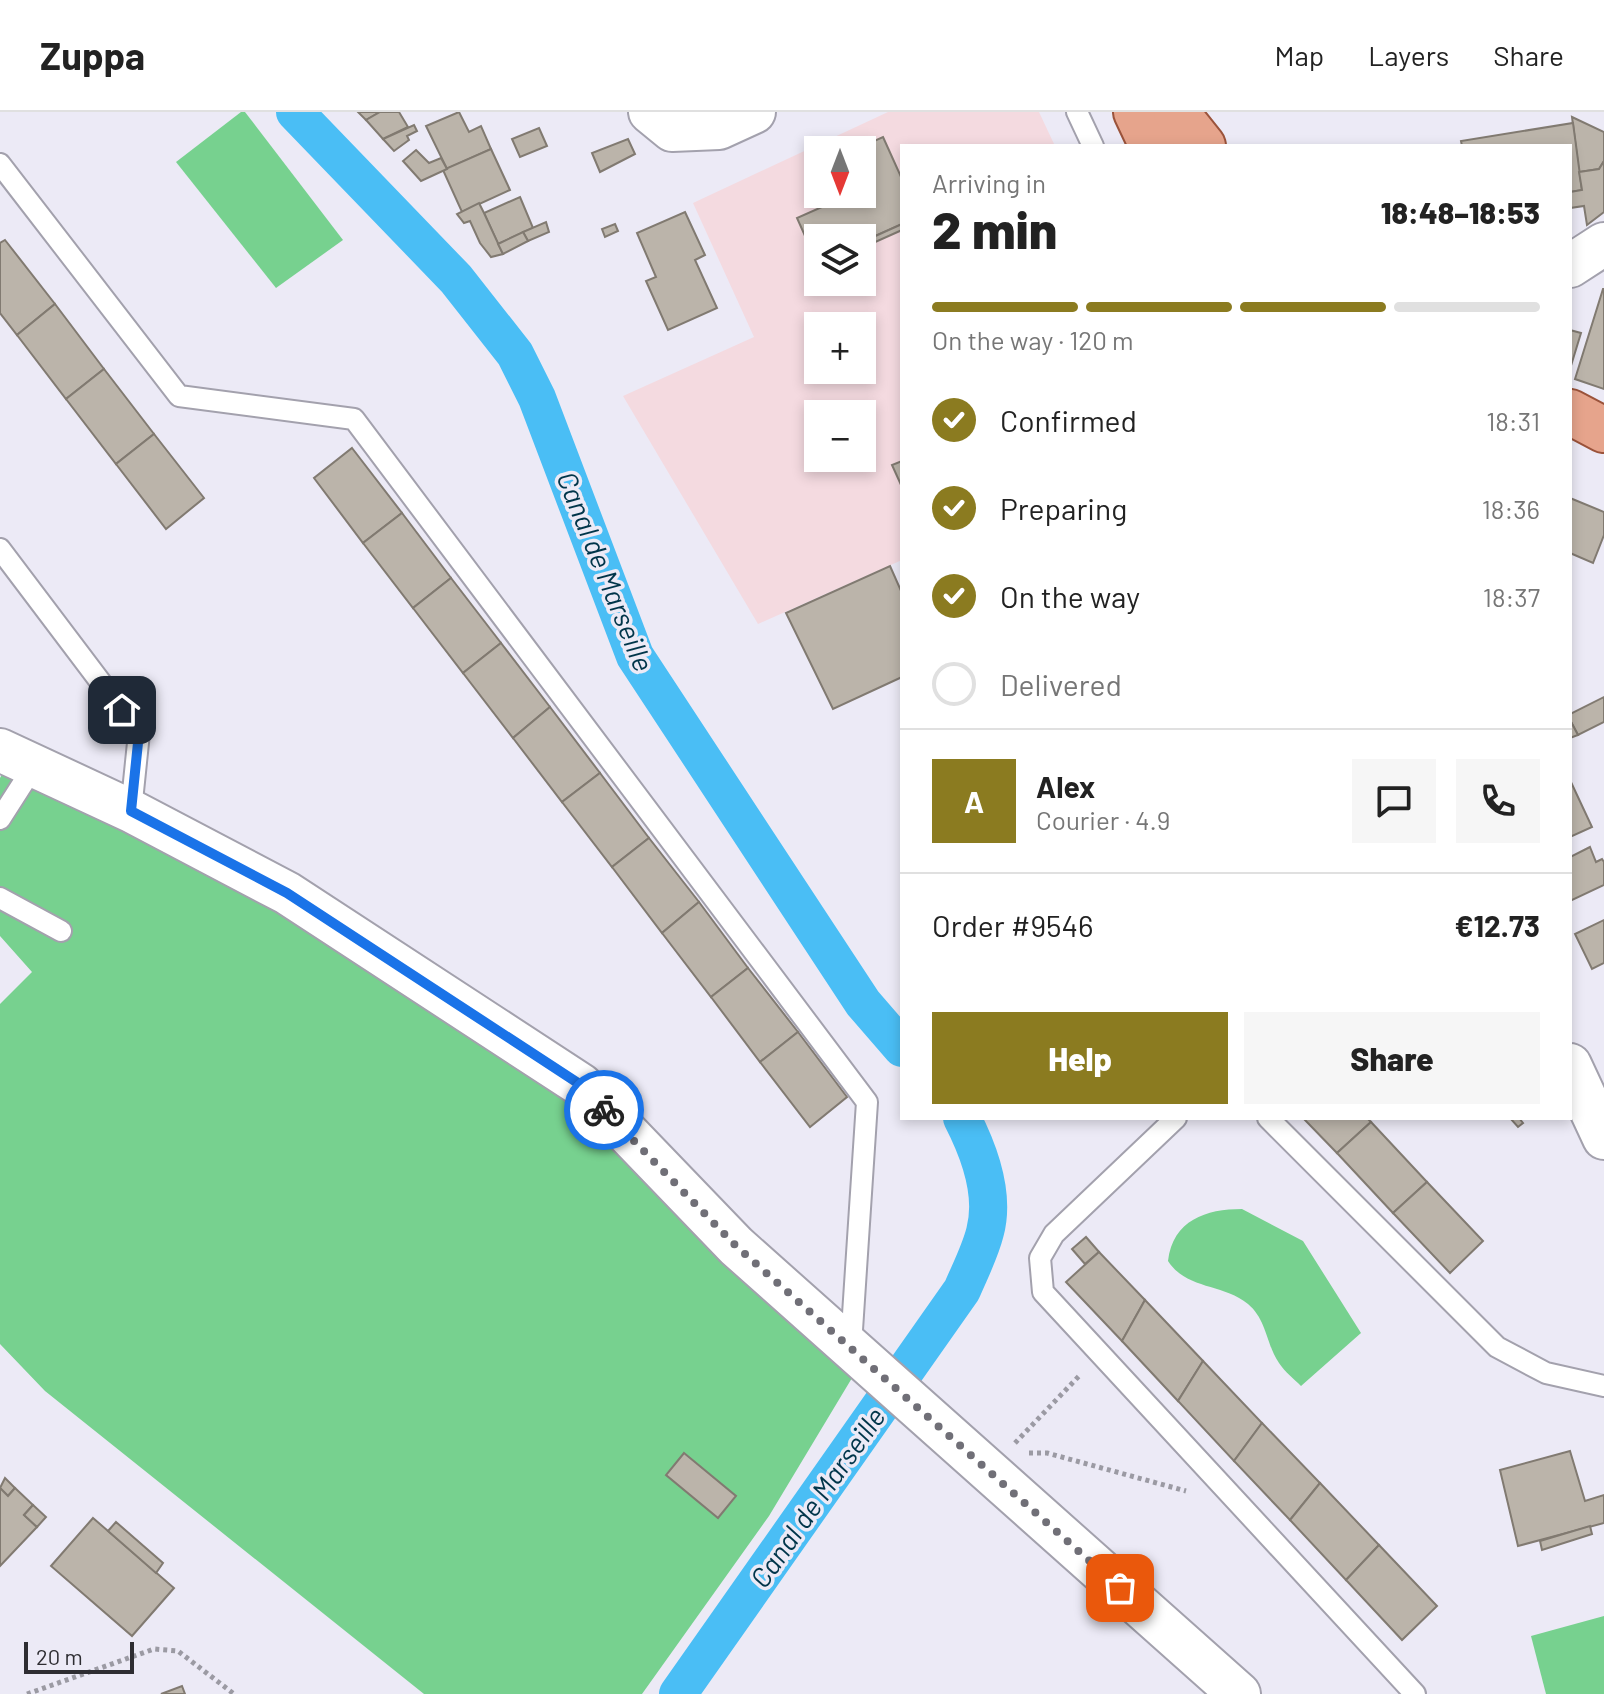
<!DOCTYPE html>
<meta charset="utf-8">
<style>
:root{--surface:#fff;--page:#f6f6f6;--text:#222;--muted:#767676;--line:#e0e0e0;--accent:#8b7b20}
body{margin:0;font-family:Barlow,sans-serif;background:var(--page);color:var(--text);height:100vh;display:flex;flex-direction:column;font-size:30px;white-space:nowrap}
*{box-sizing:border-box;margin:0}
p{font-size:26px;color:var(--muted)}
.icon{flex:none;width:44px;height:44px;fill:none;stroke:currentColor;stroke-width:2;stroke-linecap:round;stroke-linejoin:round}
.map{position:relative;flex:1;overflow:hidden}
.details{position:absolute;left:900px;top:32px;width:672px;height:976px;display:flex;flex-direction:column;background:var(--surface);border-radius:0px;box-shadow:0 4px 12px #0003}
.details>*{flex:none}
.needle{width:52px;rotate:180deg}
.fabs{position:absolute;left:804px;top:24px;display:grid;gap:16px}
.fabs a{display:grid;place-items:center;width:72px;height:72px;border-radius:0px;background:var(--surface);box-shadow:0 4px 12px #0003;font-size:40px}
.scale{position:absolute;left:24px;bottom:20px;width:110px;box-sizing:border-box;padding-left:8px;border:4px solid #2e2d32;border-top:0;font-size:22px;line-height:28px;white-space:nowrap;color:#2e2d32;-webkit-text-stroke:6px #eceaf6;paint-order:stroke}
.pin{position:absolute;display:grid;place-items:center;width:68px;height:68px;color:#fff;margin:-34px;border-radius:16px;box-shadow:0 4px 12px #0006}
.courier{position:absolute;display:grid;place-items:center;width:80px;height:80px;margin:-40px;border:6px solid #1a73e8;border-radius:50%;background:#fff;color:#222;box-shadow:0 2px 10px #0007}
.head em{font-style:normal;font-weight:800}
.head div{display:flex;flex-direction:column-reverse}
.head{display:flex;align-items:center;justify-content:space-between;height:136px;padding:0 32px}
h1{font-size:52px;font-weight:800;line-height:60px}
.bar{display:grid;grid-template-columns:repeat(4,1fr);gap:12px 8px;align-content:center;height:96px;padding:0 32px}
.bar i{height:10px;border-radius:6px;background:var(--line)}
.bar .on{background:var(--accent)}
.bar p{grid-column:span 4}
.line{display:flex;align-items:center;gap:20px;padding:0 32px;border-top:2px solid var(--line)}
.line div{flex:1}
.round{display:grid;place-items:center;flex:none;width:84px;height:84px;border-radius:0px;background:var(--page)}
ol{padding:0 32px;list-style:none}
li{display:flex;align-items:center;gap:24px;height:88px}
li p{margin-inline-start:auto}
li .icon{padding:8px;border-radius:50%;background:var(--accent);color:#fff;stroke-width:4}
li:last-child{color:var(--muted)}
li i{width:44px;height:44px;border:4px solid var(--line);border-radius:50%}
.button{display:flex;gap:16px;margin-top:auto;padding:16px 32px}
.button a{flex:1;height:92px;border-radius:0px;background:var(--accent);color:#fff;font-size:32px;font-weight:800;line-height:92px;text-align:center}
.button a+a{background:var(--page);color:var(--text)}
header{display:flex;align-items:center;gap:48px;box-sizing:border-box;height:112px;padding:0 40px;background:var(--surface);border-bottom:2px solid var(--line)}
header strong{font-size:38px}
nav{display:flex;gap:44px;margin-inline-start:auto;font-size:28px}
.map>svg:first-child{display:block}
</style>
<header>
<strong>Zuppa</strong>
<nav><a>Map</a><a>Layers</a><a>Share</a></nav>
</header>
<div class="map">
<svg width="1604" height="1582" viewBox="0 0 1604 1582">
<rect width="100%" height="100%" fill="#eceaf6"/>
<path fill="#f4dae0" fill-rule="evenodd" d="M888,0H1039L1055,34H902V448L758,512L623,284L754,225L693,91ZM818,38H862V82H818ZM818,126H862V170H818ZM818,214H862V258H818ZM818,302H862V346H818Z"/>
<g fill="#77d18f">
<path d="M241,0H245L343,128L276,176L176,50Z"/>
<path d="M6,655L153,723L478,921L578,995L855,1261L769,1404L642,1582H424L45,1279L0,1232V892L32,860L0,824V666Z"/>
<path d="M1242,1097L1303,1129L1361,1221L1301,1274C1294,1267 1285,1260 1279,1251C1266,1232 1267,1208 1248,1192C1222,1171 1187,1178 1168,1149C1173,1108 1206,1097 1242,1097Z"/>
<path d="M1604,1504V1582H1546L1531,1524Z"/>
</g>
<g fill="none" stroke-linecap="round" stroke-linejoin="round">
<g stroke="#4abef5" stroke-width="38">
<path d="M295,0L456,167L515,242L537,286L635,544L863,891L902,936"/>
<path d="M678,1582L962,1178C970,1159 980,1140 985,1120C995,1083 979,1039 962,1006"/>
</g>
</g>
<g fill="#bbb4aa" stroke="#817a71" stroke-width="2">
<path d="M358,0H380L366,8Z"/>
<path d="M380,0H399L408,15L383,27L366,8Z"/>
<path d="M459,0L469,20L481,14L491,37L447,57L426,14Z"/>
<path d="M1572,5L1604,20V49L1599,57L1579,60Z"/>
<path d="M1573,11L1582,78L1570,80V34H1462L1461,29Z"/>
<path d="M414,13L417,19L407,24L409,28L394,39L383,27Z"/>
<path d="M539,16L547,34L520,45L512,27Z"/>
<path d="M883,25L902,67V112L862,130V126H818V153L797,106L822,95L807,59L818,54V82H862V38H854Z"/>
<path d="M628,27L635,42L600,60L592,41Z"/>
<path d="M491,37L510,78L462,100L443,58Z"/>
<path d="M416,38L429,51L441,46L447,57L421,69L403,49Z"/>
<path d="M1604,49V100L1587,113L1584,94L1570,96V80L1582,78L1579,60L1599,57Z"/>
<path d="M520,85L533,116L498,132L484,101Z"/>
<path d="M479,91L484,101L503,142L491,145L480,131L470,109L464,111L457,102Z"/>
<path d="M685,100L705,143L695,148L717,196L668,218L646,169L656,165L637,121Z"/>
<path d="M546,110L549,120L528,129L523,120Z"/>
<path d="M615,112L618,119L605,125L602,117Z"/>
<path d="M902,112V118L862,136V130Z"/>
<path d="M523,120L528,129L503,142L498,132Z"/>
<path d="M5,128L55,192L17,223L0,201V131Z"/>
<path d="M1603,177H1604V277L1575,267Z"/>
<path d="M55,192L104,257L66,287L17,223Z"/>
<path d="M1570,218L1581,221L1570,257Z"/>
<path d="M104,257L154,322L116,352L66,287Z"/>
<path d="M154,322L204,386L166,417L116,352Z"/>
<path d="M352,336L402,401L363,431L314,366Z"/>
<path d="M902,349V375L892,353Z"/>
<path d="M1570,386L1604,400V423L1593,451L1570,441Z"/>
<path d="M402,401L451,466L413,496L363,431Z"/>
<path d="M890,454L902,481V565L833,597L786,501Z"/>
<path d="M451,466L501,531L463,561L413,496Z"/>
<path d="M501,531L550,595L513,626L463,561Z"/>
<path d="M1604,585V610L1578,623L1570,608V602Z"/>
<path d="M550,595L600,661L562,690L513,626Z"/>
<path d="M1570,608L1578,623L1570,626Z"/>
<path d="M600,661L649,726L612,755L562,690Z"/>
<path d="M1570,668L1592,715L1570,725Z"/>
<path d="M649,726L699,790L662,821L612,755Z"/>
<path d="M1590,735L1596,750L1602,747L1604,750V773L1570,789V745Z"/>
<path d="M699,790L748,856L711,885L662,821Z"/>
<path d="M1604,808V851L1592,857L1575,822Z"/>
<path d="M748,856L798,920L760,950L711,885Z"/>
<path d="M798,920L847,985L810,1015L760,950Z"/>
<path d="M1303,1006H1367L1371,1010L1337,1041Z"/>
<path d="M1510,1006H1519L1523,1011L1518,1015Z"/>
<path d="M1371,1010L1427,1070L1393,1101L1337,1041Z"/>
<path d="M1427,1070L1483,1129L1450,1161L1393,1101Z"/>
<path d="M1086,1125L1099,1140L1085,1152L1072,1137Z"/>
<path d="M1099,1140L1145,1188L1122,1229L1066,1170Z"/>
<path d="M1145,1188L1203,1249L1178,1289L1122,1229Z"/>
<path d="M1203,1249L1262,1311L1234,1349L1178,1289Z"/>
<path d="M1262,1311L1320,1371L1290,1408L1234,1349Z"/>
<path d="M1570,1339L1585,1389L1604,1383V1411L1518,1434L1500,1358Z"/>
<path d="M684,1341L736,1384L718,1406L666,1363Z"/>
<path d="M5,1366L15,1376L8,1384L0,1376Z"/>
<path d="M1320,1371L1379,1433L1346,1468L1290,1408Z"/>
<path d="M0,1376L8,1384L15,1376L33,1393L24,1403L37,1415L0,1454Z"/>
<path d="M33,1393L46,1405L37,1415L24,1403Z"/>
<path d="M93,1406L174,1476L132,1524L51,1454Z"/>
<path d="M116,1410L163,1451L156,1461L108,1419Z"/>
<path d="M1590,1414L1592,1422L1542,1438L1540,1429Z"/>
<path d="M1379,1433L1437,1494L1402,1528L1346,1468Z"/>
<path d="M182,1574L185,1582H161Z"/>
</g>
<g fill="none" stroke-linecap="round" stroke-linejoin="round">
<g stroke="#a3a1ad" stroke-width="24">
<g id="service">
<path d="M1077,0L1093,34"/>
<path d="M0,52L179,284L354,307L867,990L851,1233"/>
<path d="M0,437L139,621L131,699"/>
<path d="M0,707L34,654"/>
<path d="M0,786L61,819"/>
<path d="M1176,1006L1054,1122L1040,1146L1043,1180L1415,1582"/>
<path d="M1268,1006L1497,1235L1546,1261L1604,1274"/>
</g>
</g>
<g stroke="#a3a1ad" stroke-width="46">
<g id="minor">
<path d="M650,0L672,18L719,16L754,0"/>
<path d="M1570,154L1604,132"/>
<path d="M0,638L131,699L287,781L581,973L736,1134L1239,1582"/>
<path d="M1570,953L1604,1026"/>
</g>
</g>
<g stroke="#9b533b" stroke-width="48">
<g id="primary">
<path d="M1136,0L1152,34"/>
<path d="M1176,0L1203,34"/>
<path d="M1570,300L1604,318"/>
</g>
</g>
<g stroke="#9b9aa3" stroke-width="5" stroke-dasharray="4 4" stroke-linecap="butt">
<path d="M1015,1331L1080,1263"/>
<path d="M1029,1341H1047L1186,1379"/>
<path d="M27,1582L154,1537L178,1539L234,1582"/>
</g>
<use href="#service" stroke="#fff" stroke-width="20"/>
<use href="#minor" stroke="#fff" stroke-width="42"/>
<use href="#primary" stroke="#e6a48c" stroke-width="44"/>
</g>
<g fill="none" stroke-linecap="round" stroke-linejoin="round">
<path stroke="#706f77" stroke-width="8" stroke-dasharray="0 14.4" d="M604,998L736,1134L1120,1476"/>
<path stroke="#1a73e8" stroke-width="10" d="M122,598L139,621L131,699L287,781L581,973L604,998"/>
</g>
<g text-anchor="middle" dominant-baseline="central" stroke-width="7" stroke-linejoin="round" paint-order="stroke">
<g font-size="28" font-style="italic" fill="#00354a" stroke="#eceaf6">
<text transform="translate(606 459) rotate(68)">Canal de Marseille</text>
<text transform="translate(817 1385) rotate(-55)">Canal de Marseille</text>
</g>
</g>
</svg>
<div class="fabs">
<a><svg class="needle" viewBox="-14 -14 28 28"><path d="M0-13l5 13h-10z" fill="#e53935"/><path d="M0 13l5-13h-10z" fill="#767676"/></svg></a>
<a><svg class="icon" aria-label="layers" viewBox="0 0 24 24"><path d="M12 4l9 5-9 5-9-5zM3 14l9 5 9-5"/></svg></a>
<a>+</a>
<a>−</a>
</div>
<div class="scale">20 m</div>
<div class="pin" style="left:1120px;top:1476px;background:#ea580c"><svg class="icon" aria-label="bag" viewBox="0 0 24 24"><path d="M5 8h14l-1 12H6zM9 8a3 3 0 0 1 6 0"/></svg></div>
<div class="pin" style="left:122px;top:598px;background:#1f2937"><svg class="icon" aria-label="home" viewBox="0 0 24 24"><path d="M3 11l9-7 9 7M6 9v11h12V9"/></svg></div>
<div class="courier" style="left:604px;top:998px"><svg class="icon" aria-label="bike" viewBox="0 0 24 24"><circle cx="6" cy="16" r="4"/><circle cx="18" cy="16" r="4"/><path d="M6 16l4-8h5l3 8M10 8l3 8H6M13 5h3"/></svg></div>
<section class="details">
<div class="head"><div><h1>2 min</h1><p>Arriving in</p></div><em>18:48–18:53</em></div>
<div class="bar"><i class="on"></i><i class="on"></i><i class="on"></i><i></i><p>On the way · 120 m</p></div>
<ol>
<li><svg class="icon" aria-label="check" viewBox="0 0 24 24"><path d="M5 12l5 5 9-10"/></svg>Confirmed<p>18:31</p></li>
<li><svg class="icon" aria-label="check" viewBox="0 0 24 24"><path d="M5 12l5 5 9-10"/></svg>Preparing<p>18:36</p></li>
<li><svg class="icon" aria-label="check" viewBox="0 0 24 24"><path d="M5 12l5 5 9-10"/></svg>On the way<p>18:37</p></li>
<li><i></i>Delivered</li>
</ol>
<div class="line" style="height:144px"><b class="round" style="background:var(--accent);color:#fff">A</b><div><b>Alex</b><p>Courier · 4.9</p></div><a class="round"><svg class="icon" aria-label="chat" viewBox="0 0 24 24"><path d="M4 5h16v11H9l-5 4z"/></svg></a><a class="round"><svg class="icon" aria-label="phone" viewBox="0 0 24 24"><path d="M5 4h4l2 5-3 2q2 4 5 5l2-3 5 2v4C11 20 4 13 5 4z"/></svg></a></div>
<div class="line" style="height:104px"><div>Order #9546</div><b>€12.73</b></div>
<div class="button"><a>Help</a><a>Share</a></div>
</section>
</div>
